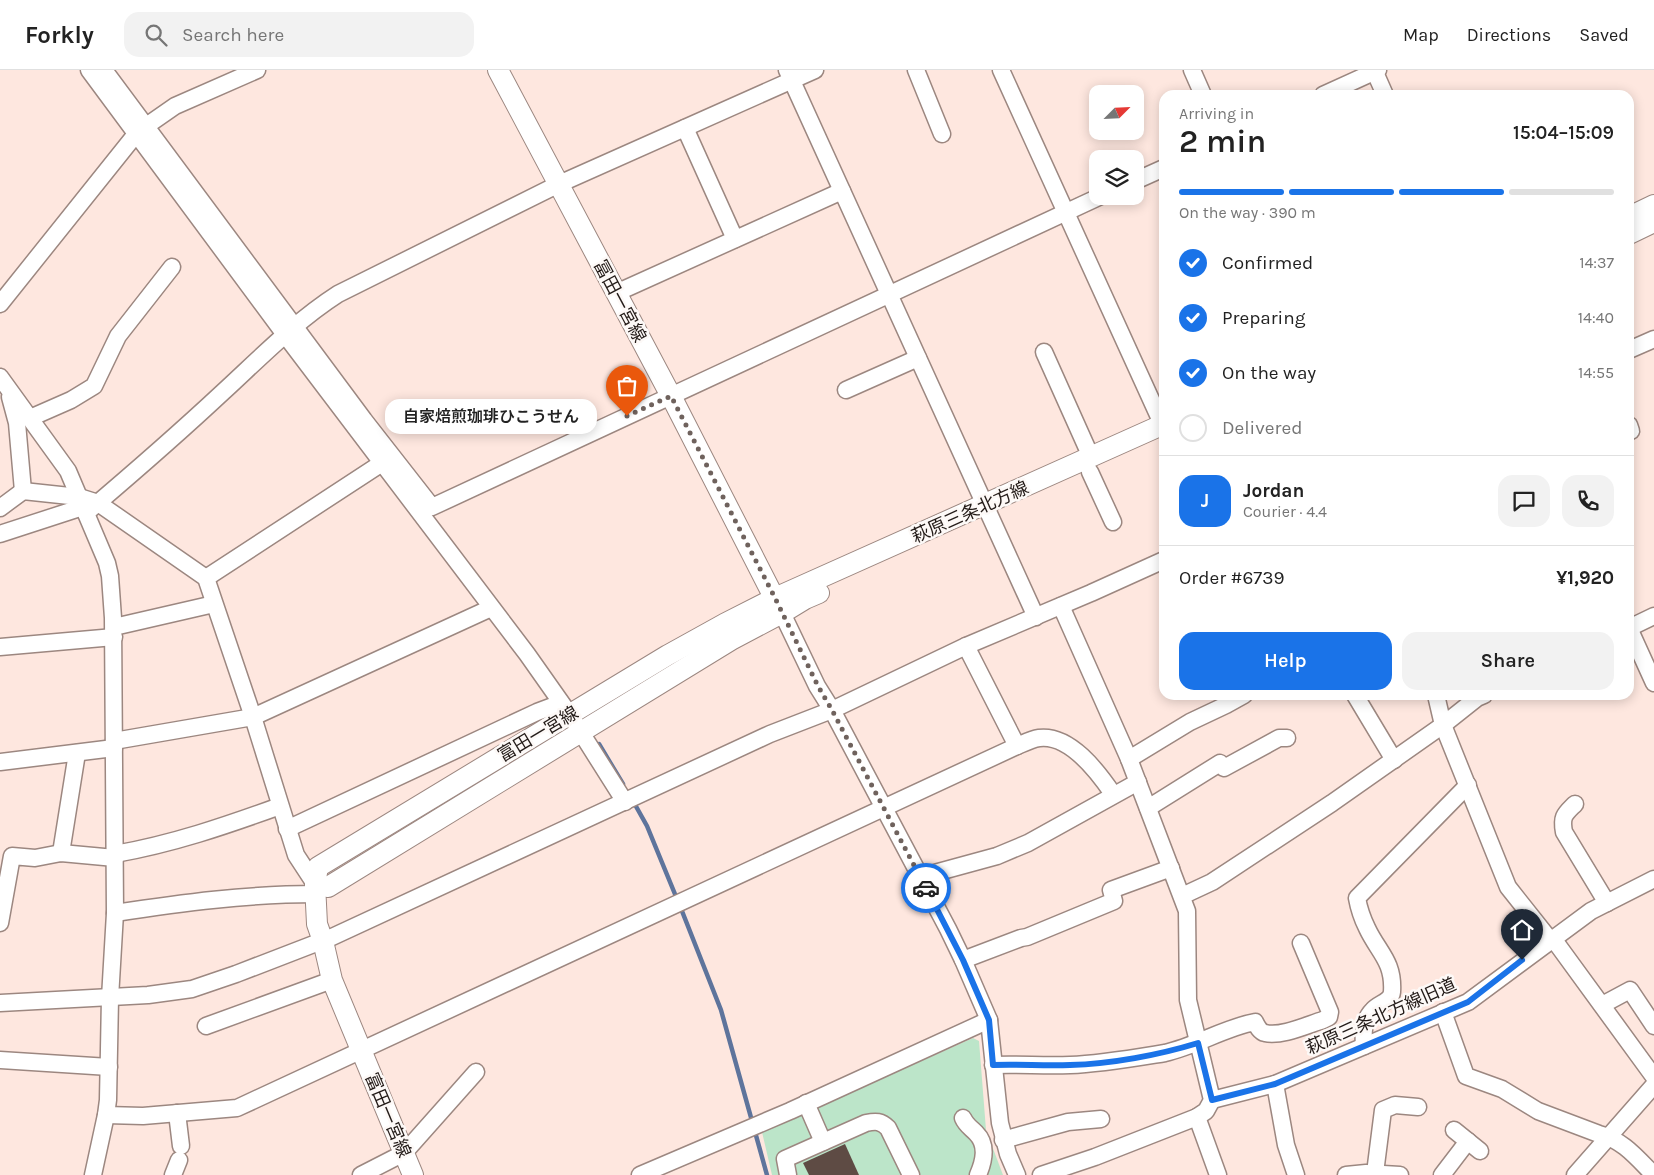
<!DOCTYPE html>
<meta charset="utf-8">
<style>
:root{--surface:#fff;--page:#f2f2f2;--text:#222;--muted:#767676;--line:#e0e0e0;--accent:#1a73e8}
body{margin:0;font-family:Karla,"Noto Sans JP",sans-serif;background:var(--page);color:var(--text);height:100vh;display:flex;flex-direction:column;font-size:19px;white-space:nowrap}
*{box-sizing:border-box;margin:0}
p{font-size:16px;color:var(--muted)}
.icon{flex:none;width:28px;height:28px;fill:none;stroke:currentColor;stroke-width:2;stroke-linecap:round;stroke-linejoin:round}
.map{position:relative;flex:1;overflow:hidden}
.sheet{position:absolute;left:1159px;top:20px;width:475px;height:610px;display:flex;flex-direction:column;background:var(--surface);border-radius:15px;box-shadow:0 2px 12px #0003}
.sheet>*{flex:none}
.needle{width:32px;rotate:66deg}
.fabs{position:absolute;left:1089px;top:15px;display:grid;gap:10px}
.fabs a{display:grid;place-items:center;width:55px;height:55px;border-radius:10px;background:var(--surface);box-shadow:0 2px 12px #0003;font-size:25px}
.pin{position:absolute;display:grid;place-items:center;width:42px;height:42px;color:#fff;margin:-51px -21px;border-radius:50% 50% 50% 0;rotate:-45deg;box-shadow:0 0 5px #0007}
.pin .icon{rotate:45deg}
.courier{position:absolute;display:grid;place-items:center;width:50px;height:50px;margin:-25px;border:4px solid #1a73e8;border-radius:50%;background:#fff;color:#222;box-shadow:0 1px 6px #0007}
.bubble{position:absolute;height:35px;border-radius:15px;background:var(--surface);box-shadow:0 2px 12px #0003;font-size:16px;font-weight:600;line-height:35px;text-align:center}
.overview em{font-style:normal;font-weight:600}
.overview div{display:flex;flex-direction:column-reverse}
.overview{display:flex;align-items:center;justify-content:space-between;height:85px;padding:0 20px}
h1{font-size:32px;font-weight:600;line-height:38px}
.bar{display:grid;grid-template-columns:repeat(4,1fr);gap:8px 5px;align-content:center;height:60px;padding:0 20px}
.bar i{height:6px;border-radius:4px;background:var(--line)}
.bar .on{background:var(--accent)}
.bar p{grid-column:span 4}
.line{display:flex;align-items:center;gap:12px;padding:0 20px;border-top:1px solid var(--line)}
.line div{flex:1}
.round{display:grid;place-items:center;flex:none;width:52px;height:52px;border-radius:15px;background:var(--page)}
ol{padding:0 20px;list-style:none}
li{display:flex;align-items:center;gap:15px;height:55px}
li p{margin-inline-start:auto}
li .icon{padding:5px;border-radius:50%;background:var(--accent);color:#fff;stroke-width:4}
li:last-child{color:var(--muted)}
li i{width:28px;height:28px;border:2px solid var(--line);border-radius:50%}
.button{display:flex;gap:10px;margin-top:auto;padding:10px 20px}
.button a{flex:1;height:58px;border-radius:15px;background:var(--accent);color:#fff;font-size:20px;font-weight:600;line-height:58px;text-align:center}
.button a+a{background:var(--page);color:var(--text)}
header{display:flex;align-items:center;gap:30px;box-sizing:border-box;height:70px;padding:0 25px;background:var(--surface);border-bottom:1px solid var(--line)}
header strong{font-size:24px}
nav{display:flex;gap:28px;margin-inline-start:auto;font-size:18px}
.search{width:350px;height:45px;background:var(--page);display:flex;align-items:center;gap:12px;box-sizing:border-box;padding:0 18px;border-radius:15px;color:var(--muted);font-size:19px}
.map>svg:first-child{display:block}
</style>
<header>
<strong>Forkly</strong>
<div class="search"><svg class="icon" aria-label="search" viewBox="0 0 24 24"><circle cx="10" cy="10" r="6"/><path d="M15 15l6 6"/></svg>Search here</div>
<nav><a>Map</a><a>Directions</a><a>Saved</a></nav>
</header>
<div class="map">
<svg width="1654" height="1105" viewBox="0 0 1654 1105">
<rect width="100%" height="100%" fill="#fee7df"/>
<path fill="#bce5c9" d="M973,968L979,971L986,1060L1003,1105H772L762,1062Z"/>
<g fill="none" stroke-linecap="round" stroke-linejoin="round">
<g stroke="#5e749c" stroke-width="4.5">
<path d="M599,674L623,714"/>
<path d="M633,731L647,756L677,829"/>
<path d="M680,836L721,940L767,1105"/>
</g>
</g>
<path fill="#5e4b44" d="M845,1074L859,1105H809L803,1093Z"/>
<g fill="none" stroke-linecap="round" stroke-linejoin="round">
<g stroke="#9c8780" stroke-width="19">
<g id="minor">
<path d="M89,0L286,266L527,584L570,645L625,732"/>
<path d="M104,0L364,350L432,437L1101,126"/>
<path d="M787,0L1036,547"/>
<path d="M916,0L942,64"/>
<path d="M1001,0L1164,358"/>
<path d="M1192,0L1203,25"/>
<path d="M1374,0L1385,25"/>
<path d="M1323,25L1378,0"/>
<path d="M685,58L735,169"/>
<path d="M1135,111L1164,98"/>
<path d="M616,223L842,121"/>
<path d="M0,234L132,69L152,52L175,36L257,0"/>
<path d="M1629,280L1654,269"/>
<path d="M1044,282L1091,387"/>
<path d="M0,307L68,401L107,493L110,506L113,548L115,843L110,928L108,1030L106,1045L93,1105"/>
<path d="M846,320L918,288"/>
<path d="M10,327L17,353L23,421"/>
<path d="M30,348L71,330L94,316L118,266L172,197"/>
<path d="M1629,355L1631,361"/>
<path d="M1090,402L1113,452"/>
<path d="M0,438L23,421L79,427L98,433L206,508L253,647L296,785L315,814"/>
<path d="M86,443C132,404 178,364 223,322C260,288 296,251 338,224L559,114L815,0"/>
<path d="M0,464L83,437"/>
<path d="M206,508L382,393"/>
<path d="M1061,536L1129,689L1187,841L1188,930L1212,1030L1206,1041L1197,1047L1218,1105"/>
<path d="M782,543L817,616L832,640L948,859L963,890L989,950L1000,1053L1008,1084L1017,1105"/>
<path d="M114,557L214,534"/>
<path d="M1629,558L1654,613"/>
<path d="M1629,558L1654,546"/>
<path d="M966,576L1017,676"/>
<path d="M0,577L114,567"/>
<path d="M1355,625L1394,690"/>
<path d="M1436,625L1443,655L1508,817L1550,870L1557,874L1654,1007"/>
<path d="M114,671L253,647L491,538"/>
<path d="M1129,689L1190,652L1226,635L1244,625"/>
<path d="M0,692L114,678"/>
<path d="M1575,734C1565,744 1561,746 1564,762L1607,833"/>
<path d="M1148,738L1220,693L1224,698L1279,668H1287"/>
<path d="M287,759L537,642L561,633"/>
<path d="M61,783L77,683"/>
<path d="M115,784C172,774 225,756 280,736"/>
<path d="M920,807L997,786L1028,773L1138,712"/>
<path d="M1182,826L1212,812L1332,733L1443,655L1477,628L1484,625"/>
<path d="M115,843C181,833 248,824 316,824"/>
<path d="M0,853L12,786L35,788L61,783L115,788"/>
<path d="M963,890L1021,868L1027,867L1114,831L1111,820L1171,798"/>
<path d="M0,933L148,925L192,919L236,904L332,867L770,664L832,640L966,576L1091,523L1164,490"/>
<path d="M1602,935L1630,920L1654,956"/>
<path d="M1443,942L1466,1006L1502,1019L1538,1041L1599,1064C1623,1070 1637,1088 1654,1105"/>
<path d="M206,956L332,910"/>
<path d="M1364,976C1363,963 1363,950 1373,940C1379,933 1391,932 1392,922C1394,891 1378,882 1367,858C1362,848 1359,839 1357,828L1468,715"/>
<path d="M0,990L109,997"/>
<path d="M993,995C1019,994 1044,996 1070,995C1100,994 1134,988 1165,983C1196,976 1224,958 1255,952C1257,956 1260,962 1265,963C1281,967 1307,955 1323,950L1329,947L1330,942L1301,873"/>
<path d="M1275,1014L1286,1075L1296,1105"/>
<path d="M1212,1030L1275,1014L1468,932L1591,841L1654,809"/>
<path d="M806,1033L823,1072"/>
<path d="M177,1043L181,1076"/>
<path d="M106,1045L143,1046L237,1038L1017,676C1024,673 1032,669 1039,668C1070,664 1098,702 1113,724"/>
<path d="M963,1048C966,1055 970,1057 976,1063C988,1075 984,1091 978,1105"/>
<path d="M1454,1060L1480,1081"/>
<path d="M1003,1070L1068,1052L1101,1049"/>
<path d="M1375,1103L1383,1040L1395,1035L1418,1037"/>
<path d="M173,1105L179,1090"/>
<path d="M361,1105L404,1083L476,1002"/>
<path d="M640,1105L790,1041L989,950"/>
<path d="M788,1105L785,1089L866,1053C876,1051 881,1051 888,1058L911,1105"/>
<path d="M1041,1105L1095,1087L1197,1047"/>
<path d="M1346,1105L1366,1103L1400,1105"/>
<path d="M1442,1105L1468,1071"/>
<path d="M1575,1105L1654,1015"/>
</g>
</g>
<g stroke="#9c8780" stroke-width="22">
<g id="major">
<path d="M498,0L671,326L781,541"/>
<path d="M1629,147L1654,135"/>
<path d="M1629,164L1654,152"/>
<path d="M315,814L328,817L731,570L782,543L805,529L819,523"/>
<path d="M413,1105L332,910L323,871L317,854L315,814L318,797L668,585L724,554L775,528L1164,354"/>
</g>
</g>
<use href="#minor" stroke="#fff" stroke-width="16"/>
<use href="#major" stroke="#fff" stroke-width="20"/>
</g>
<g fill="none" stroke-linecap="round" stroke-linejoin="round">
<path stroke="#6f625d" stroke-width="5" stroke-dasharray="0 9" d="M627,346L671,326L775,528L818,616L832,640L926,818"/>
<path stroke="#1a73e8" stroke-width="6" d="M926,818L963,890L989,950L993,995C1019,994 1044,996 1070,995C1111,994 1159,985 1198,973L1212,1030L1275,1014L1468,932L1522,890"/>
</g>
<g text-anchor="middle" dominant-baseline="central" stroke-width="5" stroke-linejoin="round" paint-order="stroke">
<g font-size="18" fill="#221a17" stroke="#fdf9f7">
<text transform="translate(620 231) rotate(62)">冨田一宮線</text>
<text transform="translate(970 442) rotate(-24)">萩原三条北方線</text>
<text transform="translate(538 664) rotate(-31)">富田一宮線</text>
<text transform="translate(1381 946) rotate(-24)">萩原三条北方線旧道</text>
<text transform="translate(388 1045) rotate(67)">富田一宮線</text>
</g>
</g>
</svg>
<div class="fabs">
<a><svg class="needle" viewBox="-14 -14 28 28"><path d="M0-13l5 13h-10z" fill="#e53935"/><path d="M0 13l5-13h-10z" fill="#767676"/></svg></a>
<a><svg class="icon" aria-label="layers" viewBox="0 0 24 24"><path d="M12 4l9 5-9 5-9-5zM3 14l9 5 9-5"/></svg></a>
</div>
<div class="pin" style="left:627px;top:346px;background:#ea580c"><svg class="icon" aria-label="bag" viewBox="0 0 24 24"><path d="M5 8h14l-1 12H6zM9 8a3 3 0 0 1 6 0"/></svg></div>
<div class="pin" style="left:1522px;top:890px;background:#1f2937"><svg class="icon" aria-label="home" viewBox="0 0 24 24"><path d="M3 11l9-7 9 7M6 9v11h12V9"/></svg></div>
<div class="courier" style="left:926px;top:818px"><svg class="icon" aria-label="car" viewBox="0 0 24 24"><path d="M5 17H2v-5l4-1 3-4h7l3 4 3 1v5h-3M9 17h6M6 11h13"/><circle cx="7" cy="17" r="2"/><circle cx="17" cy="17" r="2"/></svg></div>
<div class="bubble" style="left:385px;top:329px;width:212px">自家焙煎珈琲ひこうせん</div>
<section class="sheet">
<div class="overview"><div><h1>2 min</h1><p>Arriving in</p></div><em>15:04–15:09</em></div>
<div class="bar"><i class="on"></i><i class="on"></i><i class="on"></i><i></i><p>On the way · 390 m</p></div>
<ol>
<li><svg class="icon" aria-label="check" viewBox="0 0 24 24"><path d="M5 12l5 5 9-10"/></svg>Confirmed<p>14:37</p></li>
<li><svg class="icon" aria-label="check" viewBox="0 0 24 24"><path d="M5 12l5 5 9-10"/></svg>Preparing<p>14:40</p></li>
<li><svg class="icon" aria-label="check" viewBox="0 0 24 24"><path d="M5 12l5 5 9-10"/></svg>On the way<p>14:55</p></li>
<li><i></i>Delivered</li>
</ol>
<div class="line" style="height:90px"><b class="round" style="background:var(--accent);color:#fff">J</b><div><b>Jordan</b><p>Courier · 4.4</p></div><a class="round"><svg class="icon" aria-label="chat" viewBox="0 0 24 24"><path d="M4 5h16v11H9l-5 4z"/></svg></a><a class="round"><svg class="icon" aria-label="phone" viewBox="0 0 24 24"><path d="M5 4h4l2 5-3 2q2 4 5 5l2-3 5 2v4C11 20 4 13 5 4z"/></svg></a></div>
<div class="line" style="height:65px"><div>Order #6739</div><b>¥1,920</b></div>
<div class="button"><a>Help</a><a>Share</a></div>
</section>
</div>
